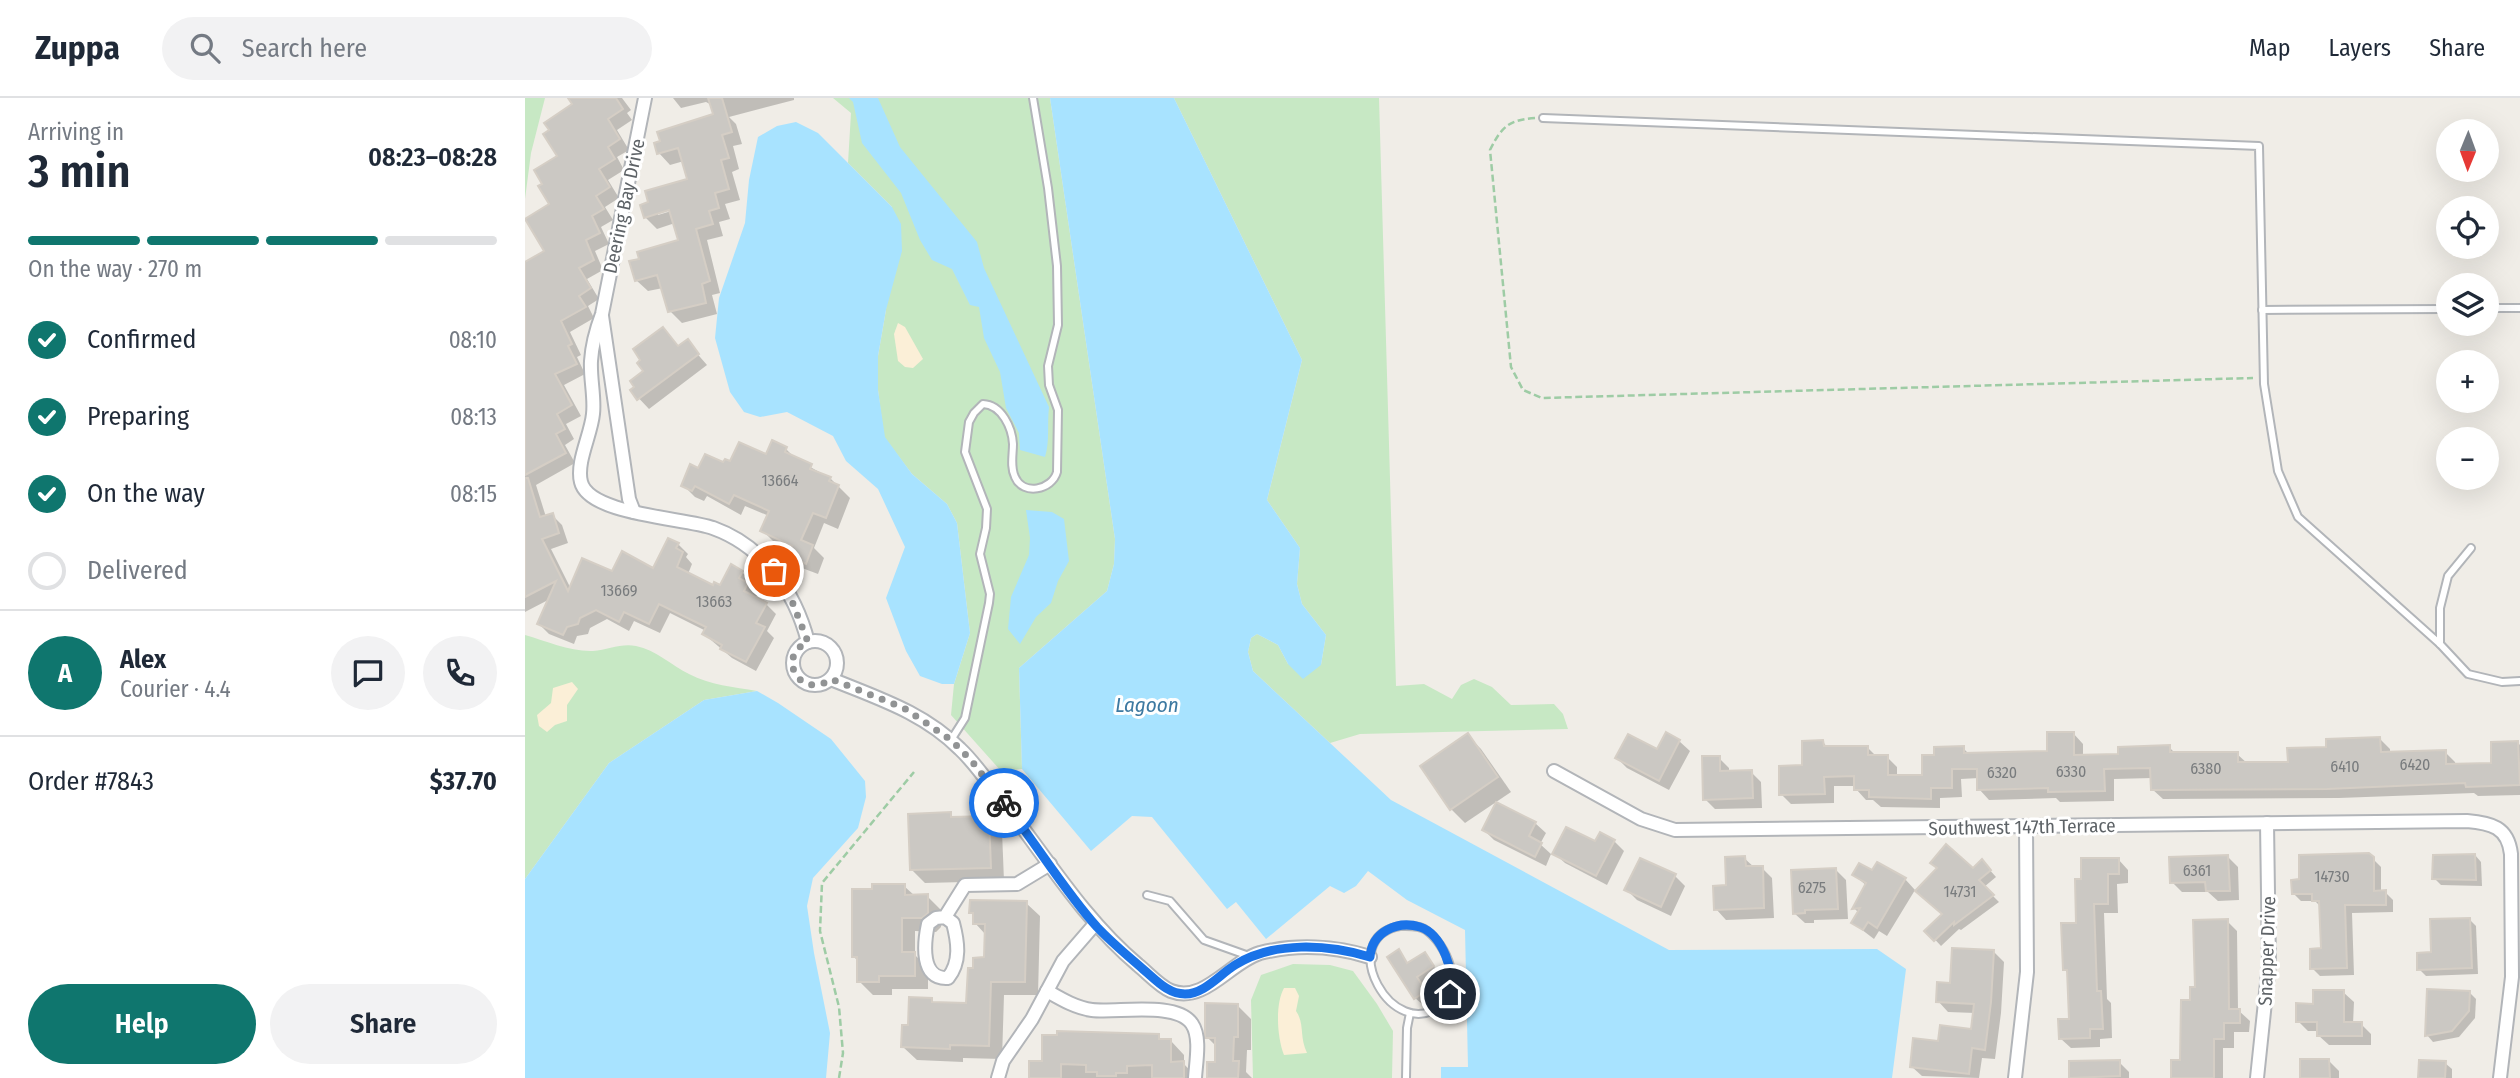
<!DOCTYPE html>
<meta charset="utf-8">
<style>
:root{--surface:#fff;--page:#f2f2f3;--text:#1f2937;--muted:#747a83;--line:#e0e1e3;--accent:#0f766e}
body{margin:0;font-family:"Fira Sans Condensed",sans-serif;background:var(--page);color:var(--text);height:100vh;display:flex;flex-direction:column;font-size:26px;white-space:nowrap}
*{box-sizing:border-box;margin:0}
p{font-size:23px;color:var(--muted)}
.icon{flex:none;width:38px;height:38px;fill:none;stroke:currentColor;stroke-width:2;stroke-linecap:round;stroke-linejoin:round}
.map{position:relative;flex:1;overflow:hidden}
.details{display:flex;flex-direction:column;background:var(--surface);width:525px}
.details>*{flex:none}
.needle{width:46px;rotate:181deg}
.buttons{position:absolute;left:1911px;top:21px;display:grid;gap:14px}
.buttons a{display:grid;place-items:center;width:63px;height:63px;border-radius:50%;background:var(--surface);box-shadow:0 7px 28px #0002;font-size:35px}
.pin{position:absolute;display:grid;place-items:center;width:60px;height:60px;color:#fff;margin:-30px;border:4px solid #fff;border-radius:50%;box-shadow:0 2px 7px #0007}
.courier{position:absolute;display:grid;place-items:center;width:70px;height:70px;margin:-35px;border:5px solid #1a73e8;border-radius:50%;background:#fff;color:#222;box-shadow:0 2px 9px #0007}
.headline em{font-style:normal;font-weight:600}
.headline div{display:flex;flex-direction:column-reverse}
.headline{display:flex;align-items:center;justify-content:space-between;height:119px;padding:0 28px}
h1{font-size:46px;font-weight:600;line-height:52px}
.bar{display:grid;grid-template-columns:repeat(4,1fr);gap:10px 7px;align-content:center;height:84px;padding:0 28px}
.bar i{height:9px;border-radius:5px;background:var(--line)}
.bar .active{background:var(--accent)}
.bar p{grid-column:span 4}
.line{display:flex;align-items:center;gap:18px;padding:0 28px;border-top:2px solid var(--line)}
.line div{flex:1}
.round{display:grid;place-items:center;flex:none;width:74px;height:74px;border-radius:37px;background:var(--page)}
ol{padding:0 28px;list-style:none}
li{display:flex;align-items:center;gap:21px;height:77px}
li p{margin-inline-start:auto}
li .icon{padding:7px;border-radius:50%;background:var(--accent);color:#fff;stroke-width:4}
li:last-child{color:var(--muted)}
li i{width:38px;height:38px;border:4px solid var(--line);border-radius:50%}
.primary-button{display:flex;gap:14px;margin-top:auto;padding:14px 28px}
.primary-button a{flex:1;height:80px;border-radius:42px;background:var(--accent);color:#fff;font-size:28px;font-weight:600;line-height:80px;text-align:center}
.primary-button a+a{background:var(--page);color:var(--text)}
header{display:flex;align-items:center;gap:42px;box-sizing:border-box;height:98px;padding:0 35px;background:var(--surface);border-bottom:2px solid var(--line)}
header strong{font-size:33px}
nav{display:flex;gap:38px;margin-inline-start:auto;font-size:24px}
.search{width:490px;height:63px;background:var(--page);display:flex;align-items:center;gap:18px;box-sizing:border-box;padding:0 24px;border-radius:38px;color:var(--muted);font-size:26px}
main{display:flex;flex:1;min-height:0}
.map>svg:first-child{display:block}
</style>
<header>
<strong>Zuppa</strong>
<div class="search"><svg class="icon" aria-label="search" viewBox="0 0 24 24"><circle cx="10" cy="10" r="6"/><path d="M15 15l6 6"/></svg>Search here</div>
<nav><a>Map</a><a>Layers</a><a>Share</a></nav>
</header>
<main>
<section class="details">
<div class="headline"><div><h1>3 min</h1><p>Arriving in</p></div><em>08:23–08:28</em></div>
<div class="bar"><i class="active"></i><i class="active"></i><i class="active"></i><i></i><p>On the way · 270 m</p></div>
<ol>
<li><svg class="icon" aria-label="check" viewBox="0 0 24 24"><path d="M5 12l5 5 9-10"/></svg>Confirmed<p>08:10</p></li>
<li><svg class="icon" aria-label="check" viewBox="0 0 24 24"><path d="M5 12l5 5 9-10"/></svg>Preparing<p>08:13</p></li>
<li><svg class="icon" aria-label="check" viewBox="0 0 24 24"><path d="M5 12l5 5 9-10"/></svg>On the way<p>08:15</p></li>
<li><i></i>Delivered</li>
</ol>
<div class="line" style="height:126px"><b class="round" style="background:var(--accent);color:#fff">A</b><div><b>Alex</b><p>Courier · 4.4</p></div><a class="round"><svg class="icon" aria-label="chat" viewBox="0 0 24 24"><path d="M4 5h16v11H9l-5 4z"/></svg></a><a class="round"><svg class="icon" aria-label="phone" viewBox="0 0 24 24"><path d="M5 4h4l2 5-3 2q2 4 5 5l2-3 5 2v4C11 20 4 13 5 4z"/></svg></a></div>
<div class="line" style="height:91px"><div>Order #7843</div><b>$37.70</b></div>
<div class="primary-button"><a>Help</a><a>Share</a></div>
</section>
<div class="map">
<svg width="1995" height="980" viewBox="0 0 1995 980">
<rect width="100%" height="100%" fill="#f0ede7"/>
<g fill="#c7e8c4">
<path d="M0,0H20L6,55L0,101Z"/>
<path d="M308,0H525L590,441L589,466L582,493L494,570L497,671L476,673L426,617L429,586L445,535L432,425L422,406L387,376L359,339L353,292V258L361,212L367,109L323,65L326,15Z"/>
<path d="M649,0H854L871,588L899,586L927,601L936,587L949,581L967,589L986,607L1029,606L1038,616L1043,631L835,636L805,645L728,573L723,554L726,540L732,536L753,547L763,566L796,567L801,537L777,506L772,486L775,450L742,402L777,262Z"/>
<path d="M0,537C21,543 46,554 68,553C83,552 96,545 111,548C131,552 146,567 164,576C185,587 209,589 232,593L179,602L84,665L0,781Z"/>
<path d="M768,866L805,867L828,873L852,906L868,933L867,980H728L726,902L736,877Z"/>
</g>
<g fill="#fbefd7">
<path d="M373,225L380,229L398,261L388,270L380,269L373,263L369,236Z"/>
<path d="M47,584L53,591L42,607V623L30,627L22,634L14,628L12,617L26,605L28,590Z"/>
<path d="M759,890H770L774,898L771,913C780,926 774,938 782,955L759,957C752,939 750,906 759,890Z"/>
</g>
<g fill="#a8e3ff">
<path d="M324,0H353L375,49L452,144L459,170L524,309C522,327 525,343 520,359L495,352L494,335L481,310L475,274L459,240L454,209L445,207L427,171L407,162L395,142L376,95L337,45L328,4Z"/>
<path d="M525,0H649L777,262L742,402L775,450L772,486L777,506L801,537L796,567L778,581L763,566L753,547L732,536L726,540L723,554L728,573L866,702L1144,852L1352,851L1381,871L1367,980H916V969H943L940,832L882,802L843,773L831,788L819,795L805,788L741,841L711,804L702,811L627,719L607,718L566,753L497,671L494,570L582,493L589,466L590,441Z"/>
<path d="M271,24L293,35L367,109L376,126L377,153L361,212L353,258V292L360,339L387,376L422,406L432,425L445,535L429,586H417L395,578L381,553L361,500L380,449L353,391L321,363L308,338L262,314L235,319L219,314L205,294L190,240L194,200L220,125L224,82L233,39L252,28Z"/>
<path d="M501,412L527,414L539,421L544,463L533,483L526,505L511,519L495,546L483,531L486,499L504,457L505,440Z"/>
<path d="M232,593L253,605L306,641L340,683L341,699L333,730L288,780L282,808L289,855L305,935L301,980H0V781L84,665L179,602Z"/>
</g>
<g fill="#0003" fill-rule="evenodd">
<path d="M45,0H97L106,12L102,15L107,22L92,32L104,52L92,59L99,72L83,82L94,100L80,109L88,122L76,129L84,146L70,153L78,172L62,181L74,201L63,208L69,220L45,234L56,257L52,259L60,276L39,287L56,318L41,326L49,341L40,347L50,365L11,387L21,419L27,417L37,427L43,445L26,451L46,491L88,475L129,472L153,446L163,456L161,459L167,466L163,476L188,490L196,489L217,474L227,484L225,489L233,496L230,501L241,506L251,516L242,533L249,540L231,573L207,560L179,536L181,533L145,515L135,535L109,523L104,533L82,521L65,530L63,536L52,538L49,546L24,536L14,526L25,501L0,514V166L22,153L35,59L50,7Z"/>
<path d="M148,0H269V2L204,19L211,26L217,46L208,48L214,71L207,74L215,102L200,106L205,121L194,124L198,138L182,142L195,195L187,197L192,216L157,225L145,213L138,190L123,193L111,182L116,162L155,143L150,125L132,131L120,119L164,82L159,63L145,67L134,55L200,14L181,4L156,10ZM152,108L153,111L133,117V114Z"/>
<path d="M138,231L154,250L162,244L182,267L124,311L107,293L120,273L118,262Z"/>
<path d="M261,351L271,361L305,380L325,400L313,431L299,425L289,450L299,460L293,476L277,470L265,458L267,453L249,444L237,432L244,418L220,408L216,417L182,398L179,403L170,399L158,387L174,372L242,358Z"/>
<path d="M1548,635L1558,646V659L1595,658L1644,649L1651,656H1712L1723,666H1764L1803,651L1855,641L1865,651V655L1920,654L1930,664L1931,668L1968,667L1993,645L1995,647V697L1953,698L1949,695L1814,700L1638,701L1627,691V680L1589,681V703L1535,704L1531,700L1464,702L1454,691V680L1436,681L1437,699L1415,700V710L1356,709L1348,702H1341L1331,691V688H1309V705L1266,706L1256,696L1298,644L1303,650L1342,649L1352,659H1362L1372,669V679L1399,678L1410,658L1438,650L1445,657L1524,655Z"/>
<path d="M943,638L956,651L986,694L940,725L926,711Z"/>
<path d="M1154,643L1165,653L1144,692L1102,670L1092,660L1133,654Z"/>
<path d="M1194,660L1204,670V675L1226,674L1236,684L1237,710L1190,711L1180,701Z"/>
<path d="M425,716L430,721L463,720L477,733L479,783L400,785L386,771Z"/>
<path d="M1010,725L1021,735L1015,746L1026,756L1021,768L969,742L959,732Z"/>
<path d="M1089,743L1099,753L1082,787L1040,765L1029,755Z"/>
<path d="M1950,757L1956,764L1957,788L1916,787L1909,780Z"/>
<path d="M1703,759L1713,769L1714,802L1693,803L1683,794H1657L1647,784Z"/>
<path d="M1219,760L1230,770H1237L1247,780L1249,820L1201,822L1191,811Z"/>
<path d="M1593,761L1603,772V785L1592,786L1593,815H1579L1582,901L1586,905L1587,940L1575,941V949L1546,950L1535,940L1546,923L1544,876L1539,871L1552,826L1558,783Z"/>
<path d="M1848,761L1856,769V794H1860L1868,802V814L1827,815L1829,877L1795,878L1787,870L1798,852L1796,809L1790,803H1776L1769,796Z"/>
<path d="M1463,770L1471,779L1459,789L1474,804L1436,832L1434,831L1416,848L1402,833L1419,816L1448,772Z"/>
<path d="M1311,772L1321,782L1323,821L1289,822V825H1280L1269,815Z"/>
<path d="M1348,775L1380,781L1390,792L1362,838L1354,833L1349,841L1328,825L1334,815L1329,810L1342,788L1329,777Z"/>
<path d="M1150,778L1160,788L1146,818L1112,802L1102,792Z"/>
<path d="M379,788L390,798H402L416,812V829L411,834L390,833V857L403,870V891H367V897H348L334,883V864L328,858L349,793Z"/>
<path d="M501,805L515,818L513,897H479L477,961L438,960V964L392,962L378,949L385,929L406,902L411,906L443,907L450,872L461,861V837L450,825V818L446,815Z"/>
<path d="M1944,821L1951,828L1953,876L1901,878L1894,871Z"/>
<path d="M1702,823L1712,833L1713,912L1725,923L1724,934H1709V950H1698V980H1648L1657,963L1667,904Z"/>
<path d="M873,854L884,866L899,856L914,875L897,886L906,900L897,906L890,900Z"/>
<path d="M1469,854L1479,864L1476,915L1470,961L1457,960L1454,980L1397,978L1386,968L1414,945L1447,933L1450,915L1423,914L1413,903L1427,887Z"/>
<path d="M1818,894L1829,904L1828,926H1836L1846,936V947H1804L1793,937V933H1783L1773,923L1790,907Z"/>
<path d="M1944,894L1951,901L1950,920L1934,939L1908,944L1902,937Z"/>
<path d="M712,907L726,921V952H722L721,974L727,980H683L692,966V949L682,939Z"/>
<path d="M633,938L638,943H646L659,957V966L672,980H506L519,965Z"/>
<path d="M1803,962L1814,973V980H1777Z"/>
<path d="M1594,964L1604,974V980H1546L1545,965Z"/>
<path d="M1920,965L1927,971V980H1895Z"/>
</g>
<g fill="#cbc8c3" stroke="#d5cec5" stroke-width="2">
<path d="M43,0H91L98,11L83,21L95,41L83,49L90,61L74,71L85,89L71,98L79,111L67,118L75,135L61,142L69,162L54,170L66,190L54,198L61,209L36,223L47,246L43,248L52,266L30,276L47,307L32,316L40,331L31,336L41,355L0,377V164L19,153L0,121L24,106L13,88L17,86L9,72L32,58L18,36L24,32L19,25L47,6Z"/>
<path d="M183,0H197L207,34L197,37L204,60L196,62L204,91L190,95L194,110L184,113L188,126L171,131L185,183L177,186L181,205L143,214L132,177L110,183L104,163L114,161L112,154L153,142L144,112L119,120L115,107L123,104L120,93L162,81L153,50L132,56L129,45L135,43L132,34L188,16Z"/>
<path d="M138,229L153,248L163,241L174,256L112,302L105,292L109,289L105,283L118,273L112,265L115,262L108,251Z"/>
<path d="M247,342L262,349L260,354L287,366L285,371L306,379L304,383L314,387L301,420L288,415L276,442L288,447L281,466L263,458L267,448L235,433L244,413L209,397L204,406L170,388L167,393L156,388L165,366L173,370L180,356L198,364L200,361L205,363L214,344L241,356Z"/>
<path d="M0,380H3L15,419L28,415L34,435L17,441L43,493L57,460L87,473L97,453L128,470L143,440L154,445L151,450L158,454L152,469L188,487L189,484L195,487L206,466L218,473L214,480L223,485L219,493L242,505L231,525L240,529L221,564L195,551L197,547L177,536L181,529L134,506L124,526L99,514L94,524L71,512L55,520L53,526L42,529L38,537L12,526L31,483L0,499Z"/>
<path d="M1141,634L1155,642L1134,683L1090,660L1103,636L1132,651Z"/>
<path d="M1522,634H1549V657L1593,656V649L1645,647V654H1713V664H1763L1762,650L1801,649V641L1855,639L1856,654L1921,652V666L1966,665V644L1993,643L1995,687L1941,689L1940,685L1802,691L1626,692L1625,670L1579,671L1580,693L1523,694V690L1452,692V671H1427V690H1406V701L1344,699V692H1329V678L1299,679L1300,696L1254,697V668L1277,667V643L1298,642L1299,648H1343V657H1363V677H1397V657H1409V649L1439,648V655L1522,653Z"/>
<path d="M943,635L973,679L925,712L895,668Z"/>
<path d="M1177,658H1195V673L1227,672L1228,700L1178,702Z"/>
<path d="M971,704L1011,724L1004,738L1017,745L1010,759L957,732Z"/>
<path d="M426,714V719L464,718L466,770L385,772L383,716Z"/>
<path d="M1041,729L1070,743L1075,734L1090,742L1071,778L1027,756Z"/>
<path d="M1421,746L1448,770L1457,761L1466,772L1454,782L1469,797L1429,827V824L1409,843L1399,833L1417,816L1390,793L1412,770L1405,765Z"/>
<path d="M1844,755L1849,759V793L1861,792V807H1820L1822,870L1785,871V851L1796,850L1794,803H1787V796H1767L1766,782L1774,781V757Z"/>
<path d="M1950,756L1951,782L1907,781L1908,757Z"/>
<path d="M1703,757L1705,793H1681L1680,784L1645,785L1644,759Z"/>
<path d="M1220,758L1221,768H1238L1239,810L1189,812L1188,788L1201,787L1200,759Z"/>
<path d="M1115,760L1151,776L1136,809L1099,792Z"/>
<path d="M1556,760H1594V776H1583V806H1569L1572,893H1576L1578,931H1565V940L1534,941L1533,921H1544L1542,872H1538L1536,825H1551L1550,781H1556Z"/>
<path d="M1352,764L1381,780L1352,830L1343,824L1338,832L1326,825L1335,810L1327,811L1341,785L1327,777L1334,765L1347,772Z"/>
<path d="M1311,770L1313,811L1280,812V815L1268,816L1266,772Z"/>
<path d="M347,786H380V797L403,796V815L397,820H377V854H390V878H354V884H332V859H327V791H347Z"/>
<path d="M445,802L502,803L500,884H466L464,948L425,947V951L376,949L377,927H383L384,899L407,900V904L441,905L443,870H448V860L459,859L460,826H448V815H444Z"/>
<path d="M1945,820L1947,870L1892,872V855L1906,854L1905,821Z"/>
<path d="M1703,821L1704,911H1715V925H1699V941H1689V980H1646V962H1655L1656,902H1665V889H1670L1668,822Z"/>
<path d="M1427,850L1469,852L1466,904L1460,952L1447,950L1444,976L1385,969L1388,940L1413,943L1415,927L1446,931L1449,906L1411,904L1412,884L1425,885Z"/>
<path d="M874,851L882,865L900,854L909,868L892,879L901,893L889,901L862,859Z"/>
<path d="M1902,891L1945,893L1944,913L1927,933L1900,938Z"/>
<path d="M1788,892H1819V924H1837V938H1792V924H1771V905L1788,906Z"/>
<path d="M680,905L713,906V939H709L708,963H714L713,980H682V964H690V940H680Z"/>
<path d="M532,933L634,936V941H646V964L659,963V980H627V967L602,968V975H591V978H572V974H561V967L536,966V980H504V963H517V937H532Z"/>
<path d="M1775,961H1804L1805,980H1775Z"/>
<path d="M1595,962V978L1544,980V963Z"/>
<path d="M1894,962L1921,963L1920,980H1893Z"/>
</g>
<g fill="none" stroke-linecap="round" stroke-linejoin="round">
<g stroke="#b2b5b9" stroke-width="10">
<g id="service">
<path d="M1018,20L1734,48L1739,286L1753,373L1773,419L1915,546L1943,576L1977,584L1995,583"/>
<path d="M1962,210H1995"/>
<path d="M1737,212L1923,211"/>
<path d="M1915,546V510L1923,478L1946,450"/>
<path d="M426,642L440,620L464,505L465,496L455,456L461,430L462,411L440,354L444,324L449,315L458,306C477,307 487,330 488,346C488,357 485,369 490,379C498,398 527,392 532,374L533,312L524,287L523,268L533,227L532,168L523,90L508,0"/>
<path d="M622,797L645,803L679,842L724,858"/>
<path d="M875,828C884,828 894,827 901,832C922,847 939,888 916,907C868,947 809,840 875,828Z"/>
<path d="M881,980L882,930L885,915"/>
</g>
</g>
<g stroke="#b2b5b9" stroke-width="16">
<g id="minor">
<path d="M120,0L77,216C71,232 67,247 66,263C65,281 70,299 68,316C66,337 51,364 56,384C64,417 161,420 188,430C238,448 270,493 283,544"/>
<path d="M77,218L104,401L109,414"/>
<circle cx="290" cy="565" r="22"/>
<path d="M306,581C352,600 398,614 435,651C450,665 462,683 475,700C520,757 557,820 613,867C623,875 634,888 646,893C679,906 705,864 735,855C771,846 810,848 845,859"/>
<path d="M1029,673L1116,721L1150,732L1942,723C1966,725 1983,729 1986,756L1987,879L1975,980"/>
<path d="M420,819L428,825C433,844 436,864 423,880C395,882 399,845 403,826L411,820L420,819L440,787L492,786L525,766"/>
<path d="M522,893C536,901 551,910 567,912C592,915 652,903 667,926C676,939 671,964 670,980"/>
<path d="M473,980L478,963L507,921L538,863L570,826"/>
<path d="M1490,980L1502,874L1501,729"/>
<path d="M1732,980L1744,866L1742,725"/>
</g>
</g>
<g stroke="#9ecca5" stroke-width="2.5" stroke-dasharray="7 3.5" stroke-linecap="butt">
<path d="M1010,20C984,22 977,28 965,52L986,269L998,292L1017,300L1728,280"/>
<path d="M314,980L318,955L314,909L295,833L297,785L389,674"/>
</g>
<use href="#service" stroke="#fff" stroke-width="6"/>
<use href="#minor" stroke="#fff" stroke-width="12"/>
</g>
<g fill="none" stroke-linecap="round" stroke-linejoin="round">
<path stroke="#919394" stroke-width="7" stroke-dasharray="0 12.6" d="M249,473L263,493L283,544C250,558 275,603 306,581L379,610L426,642L446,662L479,705"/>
<path stroke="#1a73e8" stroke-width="9" d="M479,705C511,745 538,791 572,829C587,845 603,858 619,872C631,882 643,896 660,896C679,896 694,877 710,867C749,843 802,846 845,859C847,834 872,822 895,829C917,836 931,875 925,896"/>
</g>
<g text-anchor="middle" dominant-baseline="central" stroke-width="6" stroke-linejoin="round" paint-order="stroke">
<g font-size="16" fill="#797c7e">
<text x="255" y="382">13664</text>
<text x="94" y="492">13669</text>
<text x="189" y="503">13663</text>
<text x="1890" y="666">6420</text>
<text x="1820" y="668">6410</text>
<text x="1681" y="670">6380</text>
<text x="1546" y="673">6330</text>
<text x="1477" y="674">6320</text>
<text x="1672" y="772">6361</text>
<text x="1807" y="778">14730</text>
<text x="1287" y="789">6275</text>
<text x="1435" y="793">14731</text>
</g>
<g font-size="19" fill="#5e6367" stroke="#fff">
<text transform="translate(99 108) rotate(-78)">Deering Bay Drive</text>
<text transform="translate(1497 729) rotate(-1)">Southwest 147th Terrace</text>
<text transform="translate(1742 853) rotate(-88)">Snapper Drive</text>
</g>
<g font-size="21" font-style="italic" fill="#3d79a1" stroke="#fff">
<text x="622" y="607">Lagoon</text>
</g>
</g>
</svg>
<div class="buttons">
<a><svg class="needle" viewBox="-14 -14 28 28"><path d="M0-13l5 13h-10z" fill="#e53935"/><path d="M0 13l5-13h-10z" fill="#747a83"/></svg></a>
<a><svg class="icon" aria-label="locate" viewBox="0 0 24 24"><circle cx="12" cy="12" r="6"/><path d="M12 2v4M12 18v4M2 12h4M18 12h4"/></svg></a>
<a><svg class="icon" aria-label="layers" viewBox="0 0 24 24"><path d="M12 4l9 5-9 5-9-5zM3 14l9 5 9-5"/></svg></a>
<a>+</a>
<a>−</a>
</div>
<div class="pin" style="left:249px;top:473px;background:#ea580c"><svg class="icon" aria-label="bag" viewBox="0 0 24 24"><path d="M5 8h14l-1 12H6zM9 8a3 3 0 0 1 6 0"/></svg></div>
<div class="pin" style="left:925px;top:896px;background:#1f2937"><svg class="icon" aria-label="home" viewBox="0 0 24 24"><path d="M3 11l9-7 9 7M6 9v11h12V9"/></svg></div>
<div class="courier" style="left:479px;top:705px"><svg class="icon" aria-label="bike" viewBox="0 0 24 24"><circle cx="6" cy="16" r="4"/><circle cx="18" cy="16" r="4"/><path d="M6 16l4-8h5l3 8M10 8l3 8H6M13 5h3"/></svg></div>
</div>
</main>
